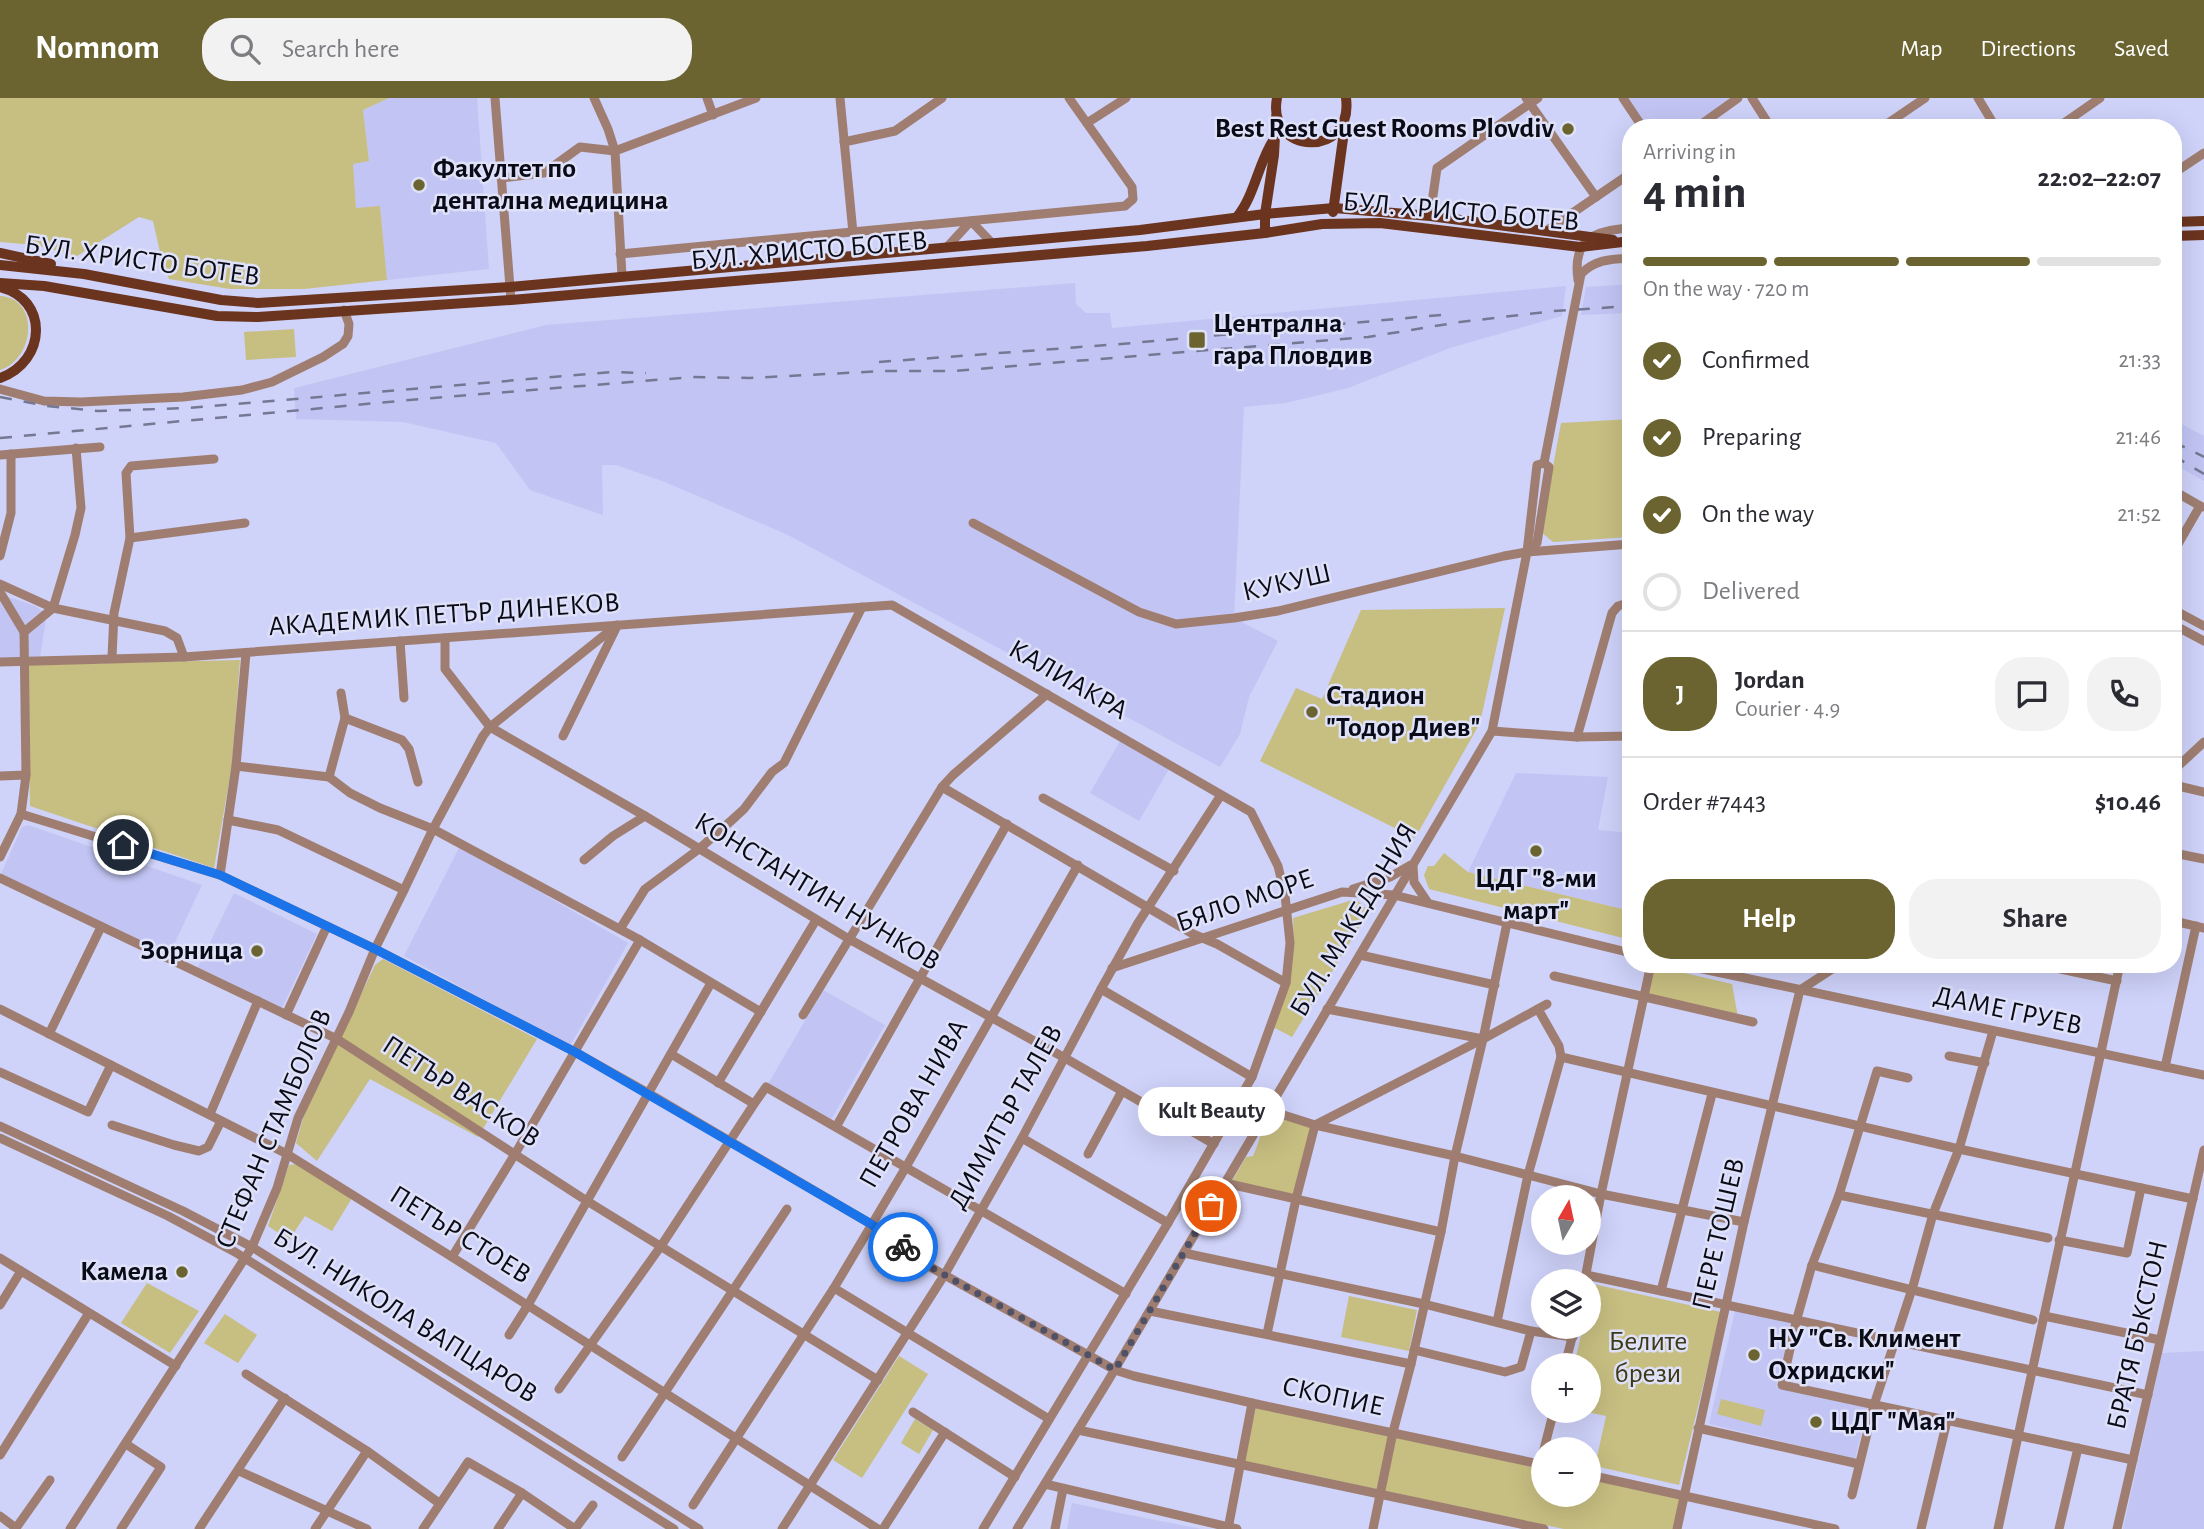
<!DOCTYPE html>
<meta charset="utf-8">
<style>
:root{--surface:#fff;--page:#f2f2f3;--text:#2b2b33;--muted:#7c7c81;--line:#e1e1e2;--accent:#6b6430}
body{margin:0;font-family:"Alegreya Sans",sans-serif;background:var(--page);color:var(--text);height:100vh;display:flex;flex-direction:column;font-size:26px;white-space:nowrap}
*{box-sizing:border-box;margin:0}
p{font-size:23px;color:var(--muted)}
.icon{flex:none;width:38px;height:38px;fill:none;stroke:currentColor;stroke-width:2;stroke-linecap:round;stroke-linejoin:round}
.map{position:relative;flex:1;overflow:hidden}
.details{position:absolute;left:1622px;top:21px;width:560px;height:854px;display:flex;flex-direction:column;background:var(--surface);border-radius:28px;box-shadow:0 7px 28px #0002}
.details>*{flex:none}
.needle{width:46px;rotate:9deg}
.tools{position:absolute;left:1531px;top:1087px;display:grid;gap:14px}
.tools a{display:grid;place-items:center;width:70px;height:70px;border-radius:50%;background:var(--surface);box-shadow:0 7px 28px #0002;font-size:35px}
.pin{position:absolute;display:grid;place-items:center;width:60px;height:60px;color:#fff;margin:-30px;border:4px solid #fff;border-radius:50%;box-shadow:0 2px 7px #0007}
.courier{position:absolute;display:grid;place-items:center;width:70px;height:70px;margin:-35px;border:5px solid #1a73e8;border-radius:50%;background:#fff;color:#222;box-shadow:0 2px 9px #0007}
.bubble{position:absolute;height:49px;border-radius:24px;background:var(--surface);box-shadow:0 7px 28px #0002;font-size:23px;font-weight:700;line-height:49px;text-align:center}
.summary em{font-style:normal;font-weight:700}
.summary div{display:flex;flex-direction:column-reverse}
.summary{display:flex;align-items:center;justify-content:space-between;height:119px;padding:0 21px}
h1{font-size:46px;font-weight:700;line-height:52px}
.bar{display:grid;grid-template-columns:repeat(4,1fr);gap:10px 7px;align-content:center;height:84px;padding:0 21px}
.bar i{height:9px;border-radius:5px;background:var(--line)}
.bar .current{background:var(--accent)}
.bar p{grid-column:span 4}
.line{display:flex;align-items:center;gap:18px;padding:0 21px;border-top:2px solid var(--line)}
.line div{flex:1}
.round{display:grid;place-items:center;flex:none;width:74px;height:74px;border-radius:28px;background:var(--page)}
ol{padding:0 21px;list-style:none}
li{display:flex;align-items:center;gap:21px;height:77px}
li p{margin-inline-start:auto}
li .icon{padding:7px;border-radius:50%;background:var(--accent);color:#fff;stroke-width:4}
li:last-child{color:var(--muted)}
li i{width:38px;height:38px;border:4px solid var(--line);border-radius:50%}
.primary-button{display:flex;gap:14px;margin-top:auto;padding:14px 21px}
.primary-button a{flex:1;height:80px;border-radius:28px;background:var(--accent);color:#fff;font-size:28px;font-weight:700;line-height:80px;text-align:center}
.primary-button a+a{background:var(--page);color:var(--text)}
header{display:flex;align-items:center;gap:42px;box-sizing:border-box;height:98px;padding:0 35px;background:var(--accent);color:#fff}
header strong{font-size:33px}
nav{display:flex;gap:38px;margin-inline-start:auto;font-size:24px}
.search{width:490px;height:63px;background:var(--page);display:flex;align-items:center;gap:18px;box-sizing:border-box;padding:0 24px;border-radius:28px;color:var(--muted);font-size:26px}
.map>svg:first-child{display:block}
</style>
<header>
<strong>Nomnom</strong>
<div class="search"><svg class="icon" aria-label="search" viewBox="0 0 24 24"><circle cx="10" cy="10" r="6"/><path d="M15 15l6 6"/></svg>Search here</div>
<nav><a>Map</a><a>Directions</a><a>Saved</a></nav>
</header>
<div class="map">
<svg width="2204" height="1431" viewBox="0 0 2204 1431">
<rect width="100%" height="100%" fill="#cfd2f9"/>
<g fill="#c2c5f3">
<path d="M389,0H477L489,171L387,182L380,109L356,110L353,66L369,63L363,12Z"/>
<path d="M1623,0H1738L1696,30H1643Z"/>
<path d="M1075,185L1076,206L1086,215H1110L1112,230L1566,188L1562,218L1450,250L1348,290L1286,305L1244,309L1234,520L1278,543L1249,599L1240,636L1220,669L788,437L665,384L616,367H602L603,417L530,392L496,345L403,324L296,321L294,290L546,227Z"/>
<path d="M1631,186V215L1581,217L1586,189Z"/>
<path d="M2174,322L2204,338V383L2174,366Z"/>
<path d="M0,496L35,508L43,514L46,521L40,559L0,560Z"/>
<path d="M1120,643L1169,671L1139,723L1090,695Z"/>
<path d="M1516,675L1608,679L1598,732L1631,735V813L1468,774Z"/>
<path d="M28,727L202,787L169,857L1,776L22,729Z"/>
<path d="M460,748L628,845L570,948L404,858Z"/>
<path d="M234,795L317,836L281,912L197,871Z"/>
<path d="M823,892L885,927L831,1022L768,986Z"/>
<path d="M1735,1213L1792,1225L1776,1289L1868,1309L1855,1361L1709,1326Z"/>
<path d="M2204,1253V1431H2123L2162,1255Z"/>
<path d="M1072,1405L1115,1414L1201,1431H1067Z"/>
</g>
<g fill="#c7be81">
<path d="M0,0H389L363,12L369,63L353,66L356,110L380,108L387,182L304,191H230L169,181L162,163L153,123L139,119L77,158L35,147L0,144Z"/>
<path d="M0,198C39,200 36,260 0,272Z"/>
<path d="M294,231L296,259L246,262L244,234Z"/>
<path d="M1631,321V439L1553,444L1541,434L1561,325Z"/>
<path d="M1505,510L1480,625L1415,740L1260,663L1296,590L1322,601L1361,512Z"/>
<path d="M240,562L232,667L214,770L30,708L28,567Z"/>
<path d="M1444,755L1468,774L1631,813V842L1429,791L1424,777L1428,768H1434Z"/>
<path d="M1356,801L1369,813L1292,939L1273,929C1286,895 1295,856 1293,820Z"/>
<path d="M383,861L537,941L478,1039L370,981L317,1063L296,1045L305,1014L375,867Z"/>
<path d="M1654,868L1732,886L1738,919L1647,897Z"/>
<path d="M1269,1016L1311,1029L1294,1097L1232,1083L1246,1059L1253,1058C1260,1043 1261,1031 1269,1016Z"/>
<path d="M297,1066L352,1100L332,1133L305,1118L289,1142L268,1128L289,1067Z"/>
<path d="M147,1185L199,1213L170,1255L121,1225Z"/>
<path d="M1593,1186L1721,1214L1679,1387L1595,1368L1606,1318L1582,1313L1589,1312V1267H1574L1583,1229L1589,1228V1203Z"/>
<path d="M1349,1198L1417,1212L1409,1253L1341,1239Z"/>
<path d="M225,1216L257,1237L238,1265L204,1245Z"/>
<path d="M899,1258L928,1276L862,1380L833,1362Z"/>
<path d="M1721,1301L1765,1312L1761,1328L1717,1316Z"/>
<path d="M1256,1309L1543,1371L1544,1396H1589V1381L1680,1401L1674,1431H1564L1244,1363Z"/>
<path d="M915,1321L933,1332L919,1356L901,1345Z"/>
</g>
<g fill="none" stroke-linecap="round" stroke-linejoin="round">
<g stroke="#9f7e71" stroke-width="9">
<path d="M495,0L511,202"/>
<path d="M594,0L608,31L615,53L622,178"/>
<path d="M707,0L713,17"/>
<path d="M840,0L853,135"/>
<path d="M1526,0L1596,99"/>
<path d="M1623,0L1643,30"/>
<path d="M1752,0L1771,30"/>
<path d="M1978,0L1996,30"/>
<path d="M1087,25L1126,0"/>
<path d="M1696,30L1738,0"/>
<path d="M1881,30L1925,0"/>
<path d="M2057,30L2100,0"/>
<path d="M844,44L895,33L942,0"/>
<path d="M2174,75L2204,55"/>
<path d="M501,80L544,75L580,49L615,53L756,0"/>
<path d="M1430,118L1437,70L1538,0"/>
<path d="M1546,133L1631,75"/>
<path d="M948,148L971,123L991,144"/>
<path d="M620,156L1125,108L1133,101L1132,89L1069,0"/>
<path d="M1578,182C1572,140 1595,132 1631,130"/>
<path d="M0,291L44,303L81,304L183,299L242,292L272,284L323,259L343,246L348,238L349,226L344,212"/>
<path d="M0,357L100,349"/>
<path d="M1544,365L1581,176C1595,161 1612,161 1631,160"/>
<path d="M2174,393L2202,409"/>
<path d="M973,425L1139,514L1176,526L1234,520L1278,513L1504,458L1527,454L1631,446"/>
<path d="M130,440L245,425"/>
<path d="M2174,453L2200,408"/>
<path d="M1527,454L1537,445L1549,369L1544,365"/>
<path d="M0,458L11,415V356"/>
<path d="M0,486L53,510L165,533L177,540L184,559"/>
<path d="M0,494L24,534"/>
<path d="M2174,512L2204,528"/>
<path d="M2174,527L2204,543"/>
<path d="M445,540V571L490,629L645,718L849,841L1065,960L1214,1046"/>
<path d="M400,543L404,600"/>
<path d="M112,559L114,515L130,440L126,375L131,368L214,361"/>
<path d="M0,564L184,559L892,507L1251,714L1278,768L1285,797L1290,845L1286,885L1252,979L1168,1125L983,1431"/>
<path d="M2174,575L2177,570"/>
<path d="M345,620L402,642L409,651L418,684"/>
<path d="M1492,633L1577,639L1631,638"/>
<path d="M563,638L616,530"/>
<path d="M1577,639L1612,515L1618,508L1631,504"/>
<path d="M236,668L329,679L350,695L380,710L433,731L640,842L761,914"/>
<path d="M2174,672L2204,644"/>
<path d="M0,678L26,677"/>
<path d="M329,679L345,620L341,595"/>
<path d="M2174,687L2204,694"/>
<path d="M942,689L1193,836L1217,846L1286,885"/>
<path d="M1043,700L1174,773"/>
<path d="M21,716L220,777L375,851L575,954L648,995L871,1126L932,1170L1115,1272L1134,1278L1252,1305L1544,1367"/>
<path d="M228,722L278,732L404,792"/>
<path d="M2174,755L2204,761"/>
<path d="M0,759L21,716L26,677L24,534L53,510L75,437L81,410L76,350"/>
<path d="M584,762L613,738L645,718"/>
<path d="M1413,768L1414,784L1428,805"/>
<path d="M220,777L236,668L246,555"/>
<path d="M0,780L337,941L587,1103L878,1282"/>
<path d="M1353,791L1390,779L1411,767"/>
<path d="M2174,823L2204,830"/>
<path d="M620,831L645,791L699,751L732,722L744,711L772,674L784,665L862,509"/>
<path d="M1360,857L1495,887"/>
<path d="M1679,866L2204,977"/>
<path d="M2037,866L2117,883"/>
<path d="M1112,870L1342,794L1394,797L1631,855"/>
<path d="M1554,878L1753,924"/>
<path d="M1101,891L1252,979"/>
<path d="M1800,892L1840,866"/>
<path d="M0,911L287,1056L452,1159L878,1431"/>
<path d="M1327,911L1483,941"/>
<path d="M286,917L327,828"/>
<path d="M803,917L942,689L953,677L1047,596"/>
<path d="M49,936L101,829"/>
<path d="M671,956L754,1006L766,989L1126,1196"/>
<path d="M1949,958L1985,965"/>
<path d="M1561,959L1959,1051L2193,1101"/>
<path d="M2165,969L2196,828"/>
<path d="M0,974L88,1014L111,967"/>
<path d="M1908,980L1877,973L1839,1097L1812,1167L1796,1224L1782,1287L2133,1362"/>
<path d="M718,985L816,822"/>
<path d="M1268,1012L1315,1027L1455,1058L1601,1096L1744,1124"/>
<path d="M210,1016L258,903"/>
<path d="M112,1027L174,1047L199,1053L208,1049L221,1023"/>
<path d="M0,1028L183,1113L252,1149L699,1431"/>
<path d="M836,1029L1007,726"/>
<path d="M0,1040L168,1118L235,1154L674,1431"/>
<path d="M1022,1040L1168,1125"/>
<path d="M1088,1056L1122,993"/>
<path d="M1225,1085L1441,1134"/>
<path d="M1839,1097L2048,1140"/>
<path d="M2059,1142L2127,1155L2141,1090"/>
<path d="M1184,1155L1424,1206L1531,1233L1573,1239"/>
<path d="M452,1159L515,1056L640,842"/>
<path d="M0,1160L176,1268"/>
<path d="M1812,1167L2033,1222"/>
<path d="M1586,1177L2148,1297"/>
<path d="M1585,1181L1601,1096L1651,866"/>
<path d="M834,1190L1049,1321"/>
<path d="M1661,1193L1712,996"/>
<path d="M0,1207L21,1173"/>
<path d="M1150,1213L1411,1266"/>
<path d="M2044,1218L2160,1242"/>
<path d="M1497,1224L1528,1077L1561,959L1559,948L1538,911"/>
<path d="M1267,1236L1296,1101L1315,1027L1483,941L1547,906"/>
<path d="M509,1237L528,1207L711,885"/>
<path d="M1414,1252L1505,1274L1521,1269L1531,1233"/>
<path d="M1565,1267L1575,1228"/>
<path d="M246,1276L367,1353L439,1405"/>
<path d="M559,1291L661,1148L754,1006"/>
<path d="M913,1314L1015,1379"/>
<path d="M1698,1330L1859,1366"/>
<path d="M1078,1332L1544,1431"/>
<path d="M1544,1351L1554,1312"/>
<path d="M0,1357L89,1215"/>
<path d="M622,1359L787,1111"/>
<path d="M239,1373L367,1431"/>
<path d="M1589,1377L1835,1431"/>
<path d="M1045,1386L1237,1431"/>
<path d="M1852,1397L1874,1307L1913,1188L1933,1116L1959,1051L1993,933"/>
<path d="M693,1407L834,1190L906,1069L1078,767"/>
<path d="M0,1418L16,1430L50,1382"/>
<path d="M70,1431L252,1149L277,1090L298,1020L349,914L375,851L404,792L433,731L483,638L490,629L617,527"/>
<path d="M121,1431L161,1369L126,1346"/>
<path d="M199,1431L285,1300"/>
<path d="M315,1431L367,1353"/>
<path d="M423,1431L468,1364L522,1395L575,1431"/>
<path d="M498,1431L522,1395"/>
<path d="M575,1431L593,1407"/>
<path d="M782,1431L945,1176L1022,1040L1101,891L1138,825L1221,697"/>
<path d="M883,1431L945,1334"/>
<path d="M1017,1431L1108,1283L1492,633L1527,454L1537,367L1544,365"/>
<path d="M1055,1431L1063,1391"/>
<path d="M1228,1431L1252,1305"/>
<path d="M1373,1431L1393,1334L1411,1266L1441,1134L1455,1058L1483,941L1507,825"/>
<path d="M1677,1431L1744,1124L1800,892"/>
<path d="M1921,1431L1947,1323"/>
<path d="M1998,1431L2120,866"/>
<path d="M2059,1431L2078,1350"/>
<path d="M2117,1431L2204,1052"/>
</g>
<g stroke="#6b341f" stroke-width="10">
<path d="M1277,0C1266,57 1354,61 1346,0"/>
<path d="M1333,114L1345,26"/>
<path d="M1237,119C1255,97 1258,65 1274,41"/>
<path d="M2174,124L2204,123"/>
<path d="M1265,135V116L1274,57L1276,19"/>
<path d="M2174,138L2204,137"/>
<path d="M0,155L51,166"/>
<path d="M0,167L84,176L221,202L258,205L510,189L1140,132L1265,116L1334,110L1430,118L1613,142"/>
<path d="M0,185L44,188L217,218L258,219L511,202L1147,148L1265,135L1322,126L1380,125L1580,149L1631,143"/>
<path d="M0,189C49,201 47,263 0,280"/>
</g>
<g stroke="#757892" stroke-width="2.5" stroke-dasharray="12 12" stroke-linecap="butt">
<path d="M879,264L1121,246L1451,216"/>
<path d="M0,299L47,308L98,313L189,310L612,274L646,275"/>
<path d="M0,340L420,301L693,279L750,280L884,273H953L1368,239L1460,224L1554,213L1631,208"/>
<path d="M2174,344L2204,359"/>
<path d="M2174,358L2204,376"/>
</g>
</g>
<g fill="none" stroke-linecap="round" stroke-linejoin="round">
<path stroke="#4f5166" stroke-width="7" stroke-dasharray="0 12.6" d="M903,1149L932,1170L1115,1272L1211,1108"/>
<path stroke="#1a73e8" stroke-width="9" d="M123,747L220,777L375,851L575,954L871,1126L903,1149"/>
</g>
<g fill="#6b6430" stroke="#dee1f8" stroke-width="2.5">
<circle cx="1568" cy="31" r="7"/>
<circle cx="419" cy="87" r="7"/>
<rect x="1188" y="233" width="18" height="18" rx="3.5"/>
<circle cx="1312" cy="614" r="7"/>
<circle cx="1536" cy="753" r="7"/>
<circle cx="257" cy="853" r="7"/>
<circle cx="182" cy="1174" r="7"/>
<circle cx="1754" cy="1257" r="7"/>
<circle cx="1816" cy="1324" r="7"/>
</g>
<g text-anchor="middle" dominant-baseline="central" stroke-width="5" stroke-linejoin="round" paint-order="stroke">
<g font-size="28" font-weight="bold" fill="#0a0b17" stroke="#dee1f8" text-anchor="start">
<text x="1554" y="31" text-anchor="end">Best Rest Guest Rooms Plovdiv</text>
<text x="433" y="71">Факултет по<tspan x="433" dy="32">дентална медицина</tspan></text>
<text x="1213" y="226">Централна<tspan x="1213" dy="32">гара Пловдив</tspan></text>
<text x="1326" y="598">Стадион<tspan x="1326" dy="32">"Тодор Диев"</tspan></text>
<text x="1536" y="781" text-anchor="middle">ЦДГ "8-ми<tspan x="1536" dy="32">март"</tspan></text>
<text x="243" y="853" text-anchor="end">Зорница</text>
<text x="168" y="1174" text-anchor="end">Камела</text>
<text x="1768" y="1241">НУ "Св. Климент<tspan x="1768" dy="32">Охридски"</tspan></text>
<text x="1830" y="1324">ЦДГ "Мая"</text>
</g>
<g font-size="28" fill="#0a0b17" stroke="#dee1f8">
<text transform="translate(1461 114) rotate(5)">БУЛ. ХРИСТО БОТЕВ</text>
<text transform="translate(809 153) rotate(-5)">БУЛ. ХРИСТО БОТЕВ</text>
<text transform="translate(142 163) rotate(8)">БУЛ. ХРИСТО БОТЕВ</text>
<text transform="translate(1287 485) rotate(-13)">КУКУШ</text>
<text transform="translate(444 517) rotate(-4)">АКАДЕМИК ПЕТЪР ДИНЕКОВ</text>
<text transform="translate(1068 582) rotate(30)">КАЛИАКРА</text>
<text transform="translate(817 794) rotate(31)">КОНСТАНТИН НУНКОВ</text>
<text transform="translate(1245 803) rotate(-19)">БЯЛО МОРЕ</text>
<text transform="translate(1354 822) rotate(-59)">БУЛ. МАКЕДОНИЯ</text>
<text transform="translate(2008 913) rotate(12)">ДАМЕ ГРУЕВ</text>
<text transform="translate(461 994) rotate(33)">ПЕТЪР ВАСКОВ</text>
<text transform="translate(914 1006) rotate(-60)">ПЕТРОВА НИВА</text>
<text transform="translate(1006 1019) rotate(-61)">ДИМИТЪР ТАЛЕВ</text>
<text transform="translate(274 1031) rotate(-67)">СТЕФАН СТАМБОЛОВ</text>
<text transform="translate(1719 1136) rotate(-77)">ПЕРЕ ТОШЕВ</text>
<text transform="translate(460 1137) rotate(32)">ПЕТЪР СТОЕВ</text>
<text transform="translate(405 1218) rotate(32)">БУЛ. НИКОЛА ВАПЦАРОВ</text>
<text transform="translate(2138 1237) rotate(-77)">БРАТЯ БЪКСТОН</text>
<text transform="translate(1333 1299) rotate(12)">СКОПИЕ</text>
</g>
<g font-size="28" fill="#3e3916" stroke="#dee1f8">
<text x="1648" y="1244">Белите<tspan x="1648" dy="32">брези</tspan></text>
</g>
</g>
</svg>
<div class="tools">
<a><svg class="needle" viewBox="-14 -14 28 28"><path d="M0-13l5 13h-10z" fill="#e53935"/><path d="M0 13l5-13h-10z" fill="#7c7c81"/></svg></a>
<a><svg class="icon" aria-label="layers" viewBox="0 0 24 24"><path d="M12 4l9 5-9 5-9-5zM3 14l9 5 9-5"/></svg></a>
<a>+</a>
<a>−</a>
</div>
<div class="pin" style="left:1211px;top:1108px;background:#ea580c"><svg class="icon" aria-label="bag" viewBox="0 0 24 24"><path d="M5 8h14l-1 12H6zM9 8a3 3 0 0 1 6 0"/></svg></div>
<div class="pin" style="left:123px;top:747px;background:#1f2937"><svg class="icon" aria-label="home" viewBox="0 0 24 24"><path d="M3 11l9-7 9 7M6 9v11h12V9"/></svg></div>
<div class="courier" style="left:903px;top:1149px"><svg class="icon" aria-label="bike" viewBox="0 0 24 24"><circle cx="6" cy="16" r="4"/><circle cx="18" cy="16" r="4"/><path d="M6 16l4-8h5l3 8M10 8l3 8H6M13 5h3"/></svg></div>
<div class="bubble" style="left:1138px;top:989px;width:147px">Kult Beauty</div>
<section class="details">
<div class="summary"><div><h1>4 min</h1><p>Arriving in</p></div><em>22:02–22:07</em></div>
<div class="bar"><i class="current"></i><i class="current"></i><i class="current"></i><i></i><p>On the way · 720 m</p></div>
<ol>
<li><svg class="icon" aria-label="check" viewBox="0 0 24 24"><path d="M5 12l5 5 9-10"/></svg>Confirmed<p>21:33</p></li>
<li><svg class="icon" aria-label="check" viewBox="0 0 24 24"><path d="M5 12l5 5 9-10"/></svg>Preparing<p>21:46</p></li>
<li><svg class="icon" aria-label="check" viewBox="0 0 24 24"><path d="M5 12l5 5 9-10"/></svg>On the way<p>21:52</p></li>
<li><i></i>Delivered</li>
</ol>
<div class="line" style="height:126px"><b class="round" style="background:var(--accent);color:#fff">J</b><div><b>Jordan</b><p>Courier · 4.9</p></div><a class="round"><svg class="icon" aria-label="chat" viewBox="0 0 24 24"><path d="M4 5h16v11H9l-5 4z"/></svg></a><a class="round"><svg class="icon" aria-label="phone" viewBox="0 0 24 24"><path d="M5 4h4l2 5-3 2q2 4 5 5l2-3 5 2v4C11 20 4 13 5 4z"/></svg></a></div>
<div class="line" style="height:91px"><div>Order #7443</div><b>$10.46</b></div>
<div class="primary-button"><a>Help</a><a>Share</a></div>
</section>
</div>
